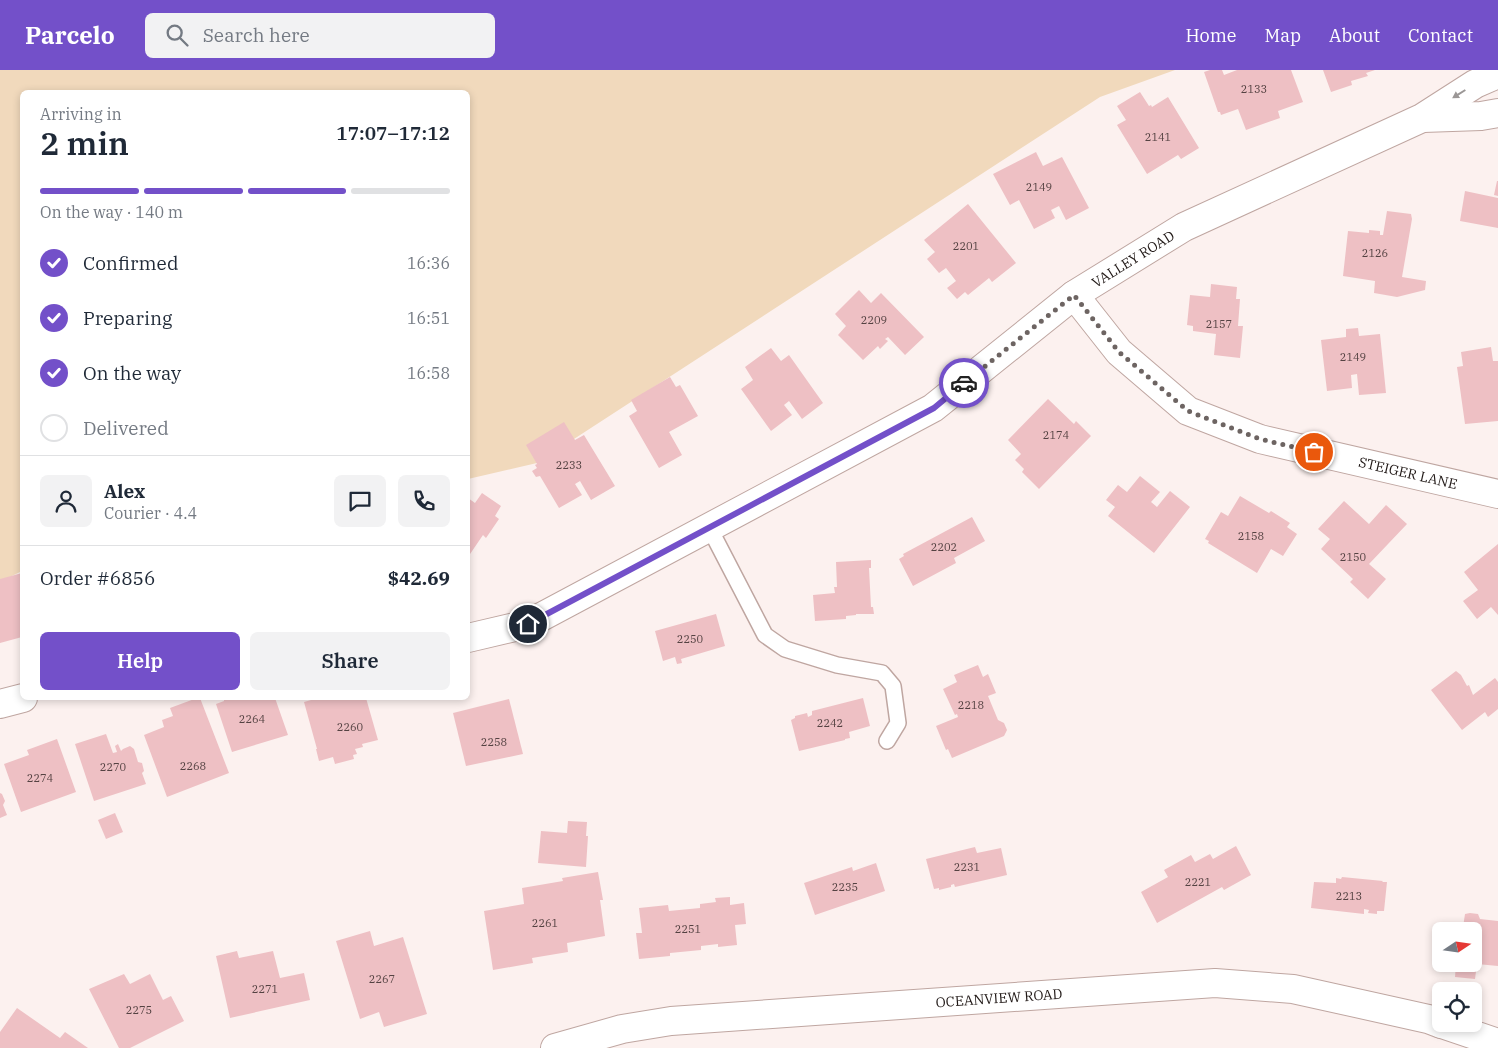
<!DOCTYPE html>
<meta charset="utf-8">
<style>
:root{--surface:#fff;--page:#f2f2f3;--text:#1f2937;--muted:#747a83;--line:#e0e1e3;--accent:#7350c9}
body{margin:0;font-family:"IBM Plex Serif",serif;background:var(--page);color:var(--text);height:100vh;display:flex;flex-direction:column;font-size:19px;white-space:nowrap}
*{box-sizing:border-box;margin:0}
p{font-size:16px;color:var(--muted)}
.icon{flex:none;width:28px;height:28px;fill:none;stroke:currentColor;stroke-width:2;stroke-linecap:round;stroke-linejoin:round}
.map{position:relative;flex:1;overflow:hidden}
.side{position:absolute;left:20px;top:20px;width:450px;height:610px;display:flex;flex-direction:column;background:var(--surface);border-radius:8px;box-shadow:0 2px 8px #0003}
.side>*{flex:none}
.needle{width:32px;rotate:77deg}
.controls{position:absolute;left:1432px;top:852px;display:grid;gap:10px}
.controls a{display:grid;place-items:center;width:50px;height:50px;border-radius:8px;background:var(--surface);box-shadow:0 2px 8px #0003;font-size:25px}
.pin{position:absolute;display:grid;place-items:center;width:42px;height:42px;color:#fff;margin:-21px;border:2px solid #fff;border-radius:50%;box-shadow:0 1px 5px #0007}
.courier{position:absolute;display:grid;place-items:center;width:50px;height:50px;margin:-25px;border:4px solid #7350c9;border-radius:50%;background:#fff;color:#222;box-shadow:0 1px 6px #0007}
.headline em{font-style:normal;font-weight:600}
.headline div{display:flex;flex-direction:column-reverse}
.headline{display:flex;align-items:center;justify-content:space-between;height:85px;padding:0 20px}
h1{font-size:32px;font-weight:600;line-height:38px}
.bar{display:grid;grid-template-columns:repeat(4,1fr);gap:8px 5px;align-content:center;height:60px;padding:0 20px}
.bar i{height:6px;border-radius:4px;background:var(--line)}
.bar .active{background:var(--accent)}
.bar p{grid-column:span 4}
.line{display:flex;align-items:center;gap:12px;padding:0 20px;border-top:1px solid var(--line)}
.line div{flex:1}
.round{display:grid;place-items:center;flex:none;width:52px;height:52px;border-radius:8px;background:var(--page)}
ol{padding:0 20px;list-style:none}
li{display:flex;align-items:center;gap:15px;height:55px}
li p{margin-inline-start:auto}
li .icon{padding:5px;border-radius:50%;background:var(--accent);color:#fff;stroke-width:4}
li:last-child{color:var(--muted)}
li i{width:28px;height:28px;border:2px solid var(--line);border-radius:50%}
.cta{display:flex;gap:10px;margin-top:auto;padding:10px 20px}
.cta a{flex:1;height:58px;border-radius:8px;background:var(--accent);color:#fff;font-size:20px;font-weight:600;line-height:58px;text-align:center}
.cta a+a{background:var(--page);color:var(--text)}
header{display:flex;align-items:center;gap:30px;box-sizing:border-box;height:70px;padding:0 25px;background:var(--accent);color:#fff}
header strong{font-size:24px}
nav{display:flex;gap:28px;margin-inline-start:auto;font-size:18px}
.search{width:350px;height:45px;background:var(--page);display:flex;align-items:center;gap:12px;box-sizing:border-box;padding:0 18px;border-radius:8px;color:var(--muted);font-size:19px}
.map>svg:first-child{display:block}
</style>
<header>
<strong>Parcelo</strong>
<div class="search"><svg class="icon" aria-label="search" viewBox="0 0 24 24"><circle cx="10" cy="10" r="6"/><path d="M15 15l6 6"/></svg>Search here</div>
<nav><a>Home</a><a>Map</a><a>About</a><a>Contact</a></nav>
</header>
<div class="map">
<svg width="1498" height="978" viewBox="0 0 1498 978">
<rect width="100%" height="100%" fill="#fcf1ef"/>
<path fill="#f1d9bc" d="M0,0H1175L1100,27L537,393L468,409V22H22V501L0,512Z"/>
<g fill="#eec0c4">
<path d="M1210,0H1222L1224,5L1237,0H1291L1303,32L1278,41L1280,48L1246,60L1238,39L1221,45L1220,42H1218L1204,2Z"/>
<path d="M1323,0H1375L1366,3L1368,6L1351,11L1352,15L1331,22Z"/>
<path d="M1140,22L1149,36L1151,35L1152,37L1168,27L1199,78L1181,89L1178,85L1147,104L1117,55L1126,50L1117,36Z"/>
<path d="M1036,82L1043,96L1062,87L1089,138L1066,150L1059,136L1051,140L1055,148L1034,159L1019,130L1010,135L993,104Z"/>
<path d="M1497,111H1498V126L1494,125Z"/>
<path d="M1465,121L1498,128V158L1460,151Z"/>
<path d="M968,134L1016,193L992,212L989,208L968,225L965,222L957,229L947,218L956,211L946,198L939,203L927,189L935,182L924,170Z"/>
<path d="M1387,141L1411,144L1412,149L1402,207L1426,211L1425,220L1397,227L1374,223L1375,211L1343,206L1348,161L1369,163V160L1380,161V165H1383Z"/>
<path d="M1211,214L1237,217L1236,229H1240L1238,256H1243L1240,288L1214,285L1216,264L1193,261V256L1187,255L1190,225L1210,227Z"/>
<path d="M859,220L871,233L881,223L924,267L905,285L888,267L885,269L888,271L880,279L878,276L863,290L838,265L846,256L835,244Z"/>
<path d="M1358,258L1359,266L1380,264L1386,323L1359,325L1357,304L1351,305L1352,318L1327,321L1321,270L1346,267V259Z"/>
<path d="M1491,277L1493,291H1498V351L1465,354L1457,297L1463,296L1461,282Z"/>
<path d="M771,278L781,291L789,285L823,333L802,349L789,331L784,335L792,345L771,361L741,319L753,310L745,297Z"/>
<path d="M670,307L676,317L680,315L698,346L669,362L682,385L659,398L629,346L637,341L631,330Z"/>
<path d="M1048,329L1074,354L1076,351L1091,366L1039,419L1022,402L1024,399L1015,390L1021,384L1008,370Z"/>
<path d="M564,352L575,370L584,365L615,416L591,430L580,411L575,414L582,425L559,438L540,406L536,407L532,401L537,398L535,395L537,394L526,375Z"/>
<path d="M1140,406L1160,422L1151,432L1157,437L1170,421L1190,437L1154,483L1108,446L1115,437L1106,430L1118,415L1127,422Z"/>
<path d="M482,423L501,436L495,446L499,449L486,468L483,465L468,487V428L475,433Z"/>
<path d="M1240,426L1269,443L1271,441L1290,453L1287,457L1297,464L1283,486L1271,479L1257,503L1208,473L1209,471L1205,469L1221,442L1228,446Z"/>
<path d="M1344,431L1369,454L1386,435L1407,454L1369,494L1386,509L1368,529L1350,512L1353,509L1321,479L1330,469L1318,459Z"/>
<path d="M972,447L985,471L954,488L956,493L913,516L899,489L904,486L903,484Z"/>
<path d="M1498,474V545L1491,537L1477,549L1463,531L1478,520L1464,502Z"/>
<path d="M871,490V498H869L871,537H873L874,544H856V545L846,546V549L815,551L813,525L835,523L834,517H837L836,492Z"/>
<path d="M22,503V567L0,573V509Z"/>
<path d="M716,544L725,576L681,589L682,593L677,594L675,587L663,591L655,561Z"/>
<path d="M978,595L983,607L988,604L996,623L988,626L998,650L1004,653L1007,660L1004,666L952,688L948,679L946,680L936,656L958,647L957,644L955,645L943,619L957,612L954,605Z"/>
<path d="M1456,601L1461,605L1467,616L1469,615L1473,625L1495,608L1498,612V639L1488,647L1485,642L1462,660L1431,620Z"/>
<path d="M197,628H200L229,703L167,727L144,665L164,657L162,650L173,646L170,638Z"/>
<path d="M228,628H275L288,665L232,682L216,634L224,631V629Z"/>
<path d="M318,628H366L378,670L362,674L363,677L355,679L357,684L353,685L354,689L335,694L333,687L319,691L316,679H317L304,632Z"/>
<path d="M863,628L870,656L849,662L850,668L845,669V670L799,681L791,650L795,648V646L807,643L808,647L812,645V641Z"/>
<path d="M509,629L523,684L466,696L453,643Z"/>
<path d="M106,664L113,683L117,682L115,676L118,674L121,681L123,679L130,676L134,679L138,692L142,693L144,701L142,703L146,714L94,731L75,674Z"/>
<path d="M57,669L76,722L21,742L4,694L29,685L27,680Z"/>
<path d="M0,723L2,724L5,731L3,735L7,745L0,748Z"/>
<path d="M115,743L123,762L106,769L98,750Z"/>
<path d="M568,751L587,752L586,766H588L586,797L538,793L541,761L567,763Z"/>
<path d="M1236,776L1251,805L1224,820L1222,817L1157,853L1141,822L1168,807L1164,800L1191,785L1195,792L1210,784L1213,789Z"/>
<path d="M975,777L977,783L1001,778L1007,805L955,817L954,814L951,815V817L939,820V818L934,819L926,789Z"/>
<path d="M876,793L885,821L815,845L804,813L852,797L853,801Z"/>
<path d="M598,802L603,830H600L605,866L567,873L568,882L532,888L533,893L493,900L484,841L524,834L522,818L563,811L562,808Z"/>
<path d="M1342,807L1383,811L1382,812H1387L1384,841H1377V844L1368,843L1369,840L1364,839V844L1311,838L1314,812L1336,813V808L1341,809Z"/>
<path d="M730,827V835L744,833L746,854L735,855L737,875L718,877V874L701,876V880L670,883V886L639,889L636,863H642L639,838L668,835L669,841L700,838V834L716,832L715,828Z"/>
<path d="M1470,843L1478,844L1480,849L1498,851V896L1477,894L1475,909L1455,907L1456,894H1474V861H1442L1443,854L1463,857L1465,844Z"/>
<path d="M370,861L374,876L403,867L427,944L384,957L379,942L360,949L336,871Z"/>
<path d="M237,881L239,888L273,881L280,908L304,903L310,930L230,948L216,886Z"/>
<path d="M124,904L130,914L150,904L163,930L171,926L184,951L130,978H119L89,919Z"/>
<path d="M17,938L60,968L65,962L88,978H0V962Z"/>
</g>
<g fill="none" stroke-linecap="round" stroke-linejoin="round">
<g stroke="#bfa6a1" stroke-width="18">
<path id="service" d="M709,457L765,565L785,579L837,595L882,603L893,616L898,653L887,671"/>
</g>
<g stroke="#bfa6a1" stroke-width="30">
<g id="minor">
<path d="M1423,48L1481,46L1498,43"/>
<path d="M1074,225L1119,282L1188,341L1260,369L1498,424"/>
<path d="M468,568L528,554L933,338L1074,225L1184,157L1422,48L1475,14L1498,4"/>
<path d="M0,634L23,628"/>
<path d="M1442,954L1498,973"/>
<path d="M555,978L622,959L671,951L1215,913L1293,919L1428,949L1441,954"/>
</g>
</g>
<use href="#service" stroke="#fff" stroke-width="15"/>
<use href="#minor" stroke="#fff" stroke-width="28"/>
</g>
<defs><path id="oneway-solid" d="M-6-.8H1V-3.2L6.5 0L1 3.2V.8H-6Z" transform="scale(1.25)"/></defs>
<use fill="#9b9796" href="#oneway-solid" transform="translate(1459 24) rotate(148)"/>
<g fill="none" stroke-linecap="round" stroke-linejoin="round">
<path stroke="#6d6462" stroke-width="5" stroke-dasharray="0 9" d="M964,313L1074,225L1119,282L1188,341L1260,369L1314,382"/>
<path stroke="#7350c9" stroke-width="6" d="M528,554L934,338L964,313"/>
</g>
<g text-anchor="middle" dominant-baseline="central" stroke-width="5" stroke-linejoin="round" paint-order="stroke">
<g font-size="11" fill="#544242">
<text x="1254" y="19">2133</text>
<text x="1158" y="67">2141</text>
<text x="1039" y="117">2149</text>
<text x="966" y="176">2201</text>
<text x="1375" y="183">2126</text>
<text x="874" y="250">2209</text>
<text x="1219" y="254">2157</text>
<text x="1353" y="287">2149</text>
<text x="1056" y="365">2174</text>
<text x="569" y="395">2233</text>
<text x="1251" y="466">2158</text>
<text x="944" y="477">2202</text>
<text x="1353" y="487">2150</text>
<text x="690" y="569">2250</text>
<text x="971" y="635">2218</text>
<text x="252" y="649">2264</text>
<text x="830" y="653">2242</text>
<text x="350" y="657">2260</text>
<text x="494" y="672">2258</text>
<text x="193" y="696">2268</text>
<text x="113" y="697">2270</text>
<text x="40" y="708">2274</text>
<text x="967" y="797">2231</text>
<text x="1198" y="812">2221</text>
<text x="845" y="817">2235</text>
<text x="1349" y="826">2213</text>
<text x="545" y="853">2261</text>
<text x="688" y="859">2251</text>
<text x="382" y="909">2267</text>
<text x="265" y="919">2271</text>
<text x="139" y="940">2275</text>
</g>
<g font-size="14" fill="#201816" stroke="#fff">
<text transform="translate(1133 189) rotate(-32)">VALLEY ROAD</text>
<text transform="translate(1408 403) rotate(13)">STEIGER LANE</text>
<text transform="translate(999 928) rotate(-4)">OCEANVIEW ROAD</text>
</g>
</g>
</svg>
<div class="controls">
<a><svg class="needle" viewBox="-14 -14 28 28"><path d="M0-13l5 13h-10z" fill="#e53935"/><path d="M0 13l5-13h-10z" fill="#747a83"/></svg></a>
<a><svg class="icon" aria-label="locate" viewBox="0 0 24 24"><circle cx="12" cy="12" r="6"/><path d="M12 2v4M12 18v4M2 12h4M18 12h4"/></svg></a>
</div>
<div class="pin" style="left:1314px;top:382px;background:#ea580c"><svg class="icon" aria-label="bag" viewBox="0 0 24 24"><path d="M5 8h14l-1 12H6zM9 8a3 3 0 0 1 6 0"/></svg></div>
<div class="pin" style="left:528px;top:554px;background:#1f2937"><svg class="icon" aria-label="home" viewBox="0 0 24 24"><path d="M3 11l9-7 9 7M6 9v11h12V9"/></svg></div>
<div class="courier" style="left:964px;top:313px"><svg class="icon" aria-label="car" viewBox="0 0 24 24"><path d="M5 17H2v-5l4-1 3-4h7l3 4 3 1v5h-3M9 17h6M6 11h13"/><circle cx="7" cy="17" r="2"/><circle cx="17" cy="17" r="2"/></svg></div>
<section class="side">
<div class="headline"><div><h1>2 min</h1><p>Arriving in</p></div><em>17:07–17:12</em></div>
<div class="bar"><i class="active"></i><i class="active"></i><i class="active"></i><i></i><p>On the way · 140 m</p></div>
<ol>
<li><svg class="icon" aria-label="check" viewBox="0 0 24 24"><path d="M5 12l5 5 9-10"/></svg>Confirmed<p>16:36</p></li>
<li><svg class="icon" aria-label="check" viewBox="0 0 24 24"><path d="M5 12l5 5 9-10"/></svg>Preparing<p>16:51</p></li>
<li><svg class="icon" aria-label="check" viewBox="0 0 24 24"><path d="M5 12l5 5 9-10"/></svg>On the way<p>16:58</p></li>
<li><i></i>Delivered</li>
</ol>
<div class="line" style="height:90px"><a class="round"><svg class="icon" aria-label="person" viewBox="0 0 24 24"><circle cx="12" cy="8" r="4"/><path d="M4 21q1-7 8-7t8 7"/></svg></a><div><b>Alex</b><p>Courier · 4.4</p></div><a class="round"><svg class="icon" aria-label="chat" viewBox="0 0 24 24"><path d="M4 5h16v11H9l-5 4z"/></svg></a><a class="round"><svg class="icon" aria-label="phone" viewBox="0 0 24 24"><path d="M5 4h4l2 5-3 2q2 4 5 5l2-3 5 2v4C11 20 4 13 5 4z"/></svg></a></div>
<div class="line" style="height:65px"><div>Order #6856</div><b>$42.69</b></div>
<div class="cta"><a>Help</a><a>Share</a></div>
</section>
</div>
